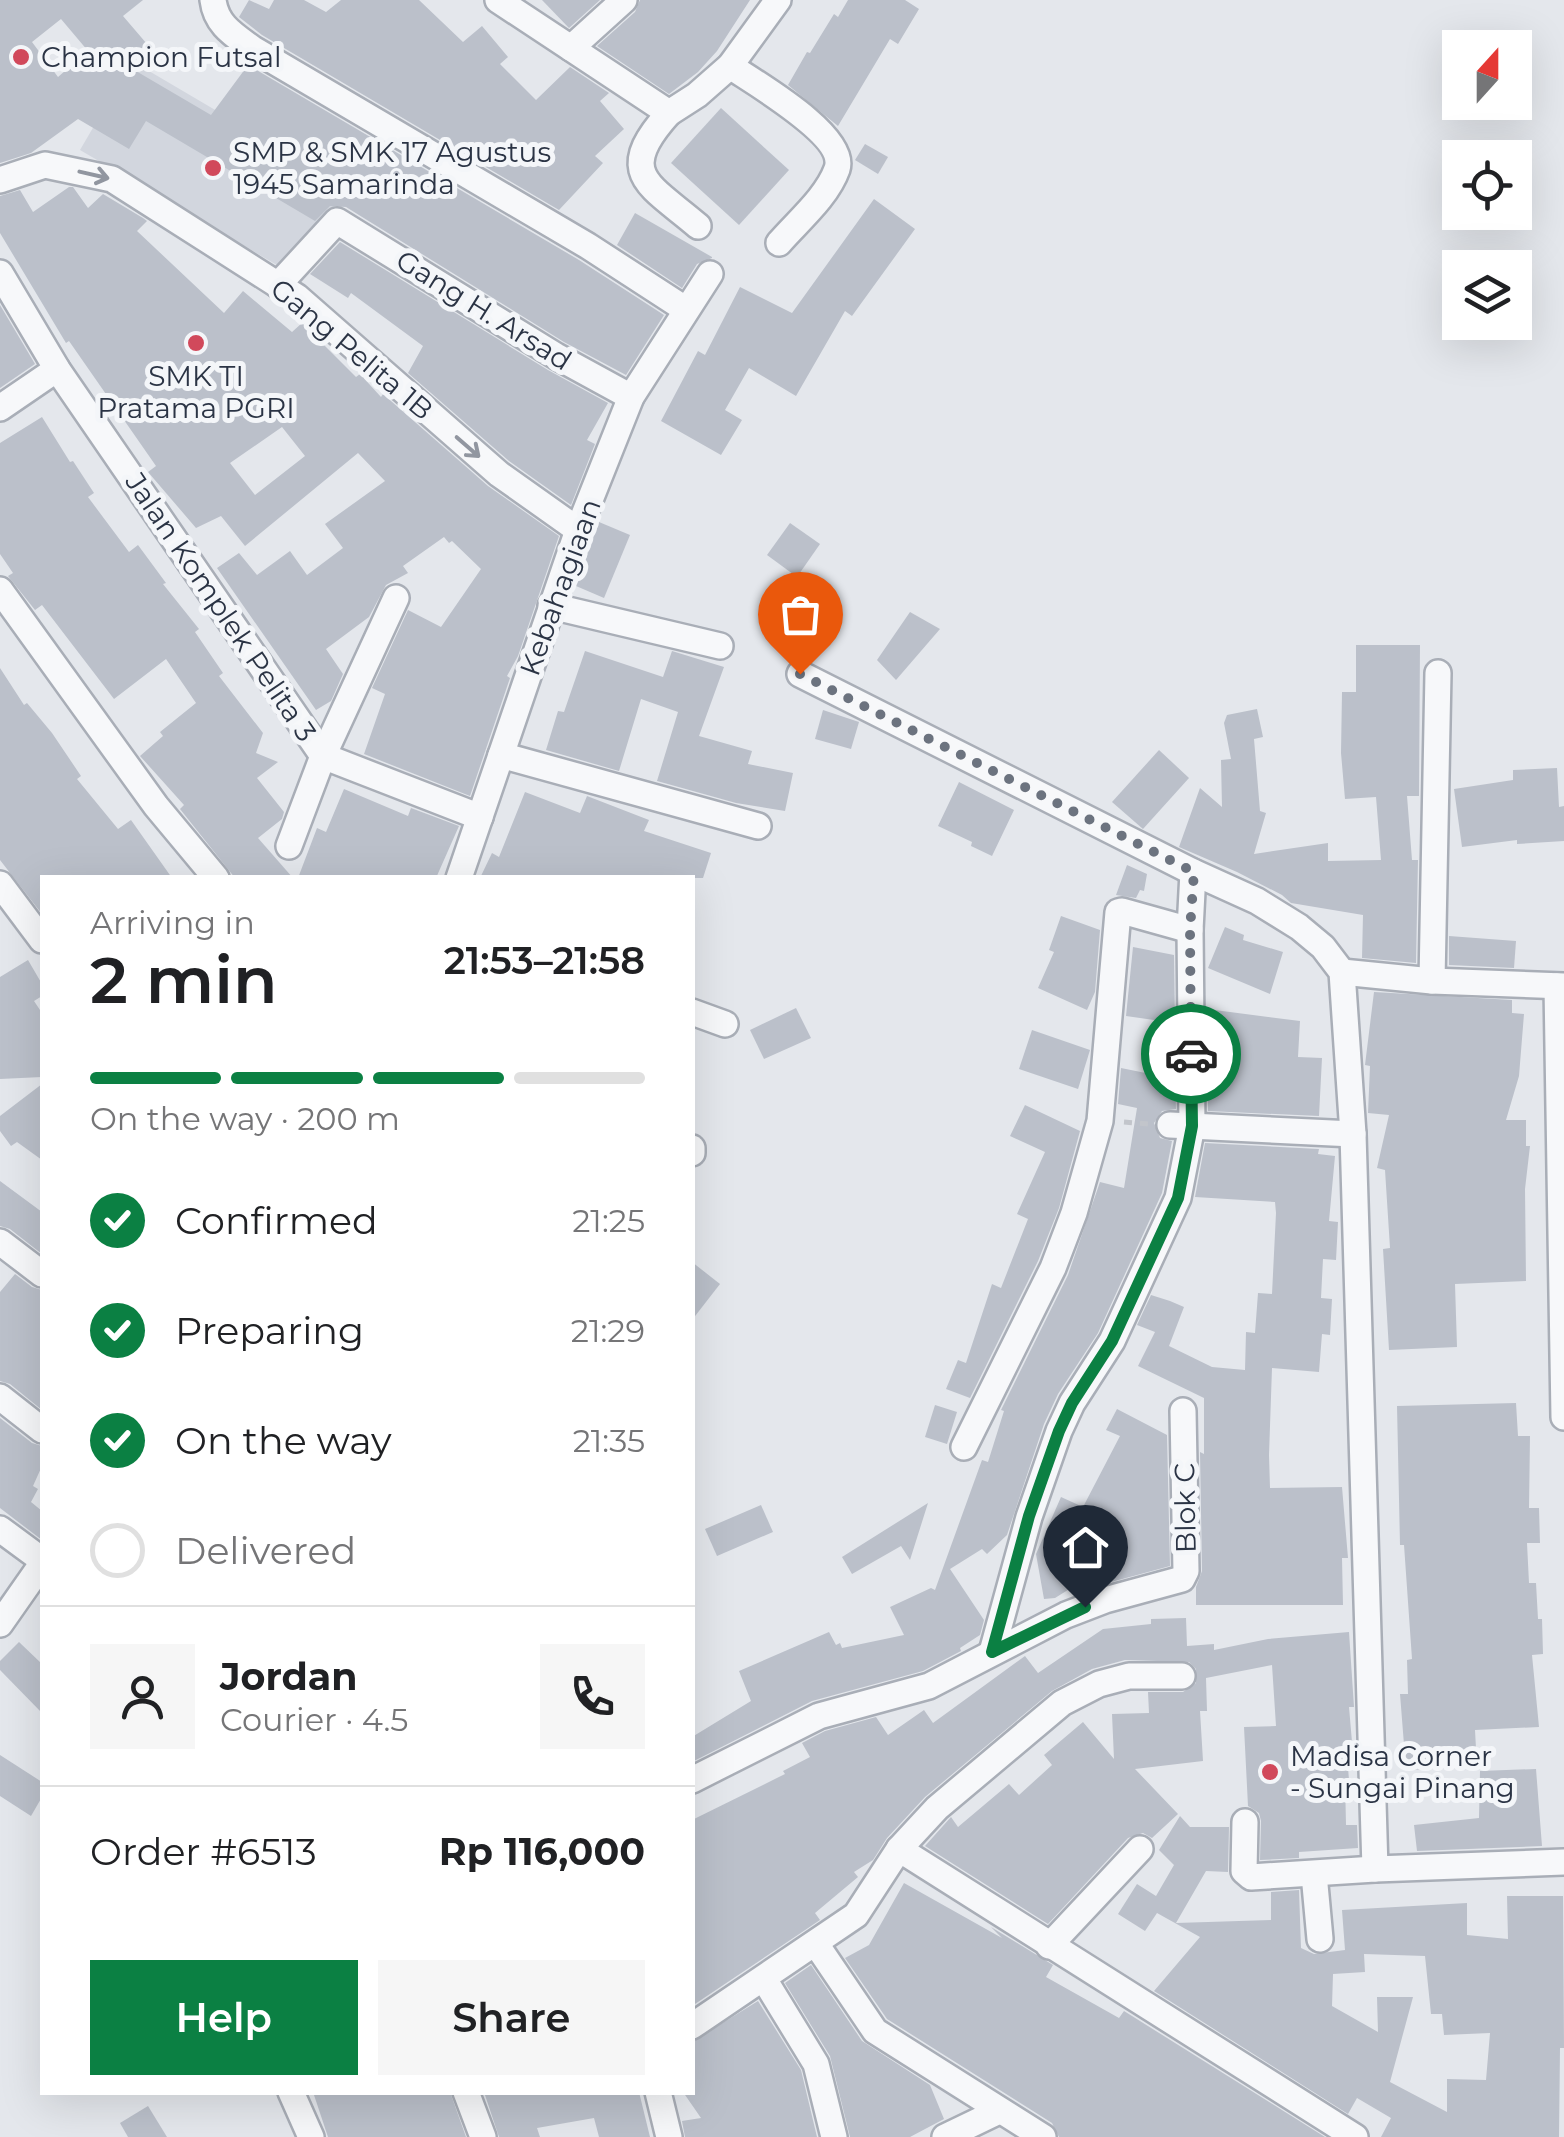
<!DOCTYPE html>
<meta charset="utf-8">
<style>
:root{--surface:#fff;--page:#f6f6f6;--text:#202124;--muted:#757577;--line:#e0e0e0;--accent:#0b8043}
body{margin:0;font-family:Montserrat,sans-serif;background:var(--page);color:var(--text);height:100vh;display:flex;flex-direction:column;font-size:38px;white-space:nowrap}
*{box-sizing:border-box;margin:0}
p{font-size:32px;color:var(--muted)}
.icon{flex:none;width:55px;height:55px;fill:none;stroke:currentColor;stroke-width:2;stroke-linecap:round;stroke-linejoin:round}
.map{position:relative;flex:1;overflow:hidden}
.side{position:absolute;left:40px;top:875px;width:655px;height:1220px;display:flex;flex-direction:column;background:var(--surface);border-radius:0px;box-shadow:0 10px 40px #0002}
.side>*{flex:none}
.needle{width:65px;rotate:21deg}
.controls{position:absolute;left:1442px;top:30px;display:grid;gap:20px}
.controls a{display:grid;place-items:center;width:90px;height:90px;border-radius:0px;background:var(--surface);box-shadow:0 10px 40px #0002;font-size:50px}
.pin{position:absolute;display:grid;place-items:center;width:85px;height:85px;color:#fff;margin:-102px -42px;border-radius:50% 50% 50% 0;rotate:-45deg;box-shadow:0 0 10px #0007}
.pin .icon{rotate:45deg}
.courier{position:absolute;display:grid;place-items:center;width:100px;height:100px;margin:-50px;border:8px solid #0b8043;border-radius:50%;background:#fff;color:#222;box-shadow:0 2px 12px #0007}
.head em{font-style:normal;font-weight:600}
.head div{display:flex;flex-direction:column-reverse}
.head{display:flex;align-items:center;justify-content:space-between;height:170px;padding:0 50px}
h1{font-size:65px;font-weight:600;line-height:75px}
.bar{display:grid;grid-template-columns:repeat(4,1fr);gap:15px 10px;align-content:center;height:120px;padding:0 50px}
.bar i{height:12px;border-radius:8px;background:var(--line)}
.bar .current{background:var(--accent)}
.bar p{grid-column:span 4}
.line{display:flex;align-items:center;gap:25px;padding:0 50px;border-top:2px solid var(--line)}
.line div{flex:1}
.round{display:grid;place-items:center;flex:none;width:105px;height:105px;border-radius:0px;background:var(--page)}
ol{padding:0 50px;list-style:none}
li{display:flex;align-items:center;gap:30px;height:110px}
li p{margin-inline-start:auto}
li .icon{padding:10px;border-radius:50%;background:var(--accent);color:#fff;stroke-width:4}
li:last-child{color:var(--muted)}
li i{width:55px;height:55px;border:5px solid var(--line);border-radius:50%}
.button{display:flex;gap:20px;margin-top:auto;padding:20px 50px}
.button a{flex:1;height:115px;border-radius:0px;background:var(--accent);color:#fff;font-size:40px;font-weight:600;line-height:115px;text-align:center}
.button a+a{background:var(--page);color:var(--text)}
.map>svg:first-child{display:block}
</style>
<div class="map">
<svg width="1564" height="2137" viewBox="0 0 1564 2137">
<rect width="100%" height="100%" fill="#e4e7ec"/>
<path fill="#d2d6de" d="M132,61L346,187L294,275L80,150Z"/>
<g fill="#bbc0ca" fill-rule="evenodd">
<path d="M0,0H143L123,16L147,44L124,64L211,115L248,65L579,260L664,315L626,375L564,342L346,207L330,206L315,221L146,121L129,149L78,119L31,153L0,163ZM61,19L88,51L58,77L32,42Z"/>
<path d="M249,0L269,9L274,0H304L326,12L341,0H419L463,42L482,26L508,57L500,64L536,100L570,67L609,93L600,101L624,129L595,156L603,163L559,210L262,35L239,17Z"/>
<path d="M542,0H600L569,28Z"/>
<path d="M640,0H750L717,51L698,72L669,94L597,46L635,12Z"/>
<path d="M848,0H905L919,9L898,44L890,39L838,126L788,85L807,52L810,53L834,14L838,17Z"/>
<path d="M721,108L789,170L739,225L671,163Z"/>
<path d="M865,144L888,157L878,174L855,160Z"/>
<path d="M69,187H73L88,208L103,194L143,218L147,221L137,231L224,313L243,291L292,332L302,323L356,377L360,374L381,397L383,394L488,486L559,536L518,656L507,676L510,678L470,796L364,754L385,694L372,688L408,610L441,627L481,569L452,541L449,543L444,537L403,566L408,573L386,585L369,617L326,649L343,674L331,701L316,710L217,568L239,553L257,575L290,551L307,575L343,548L325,524L385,481L358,453L245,546L221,516L196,528L148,472L156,466L69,341L66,343L0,233V196L20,190L33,212ZM282,427L305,456L255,495L230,463Z"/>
<path d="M874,199L915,229L852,316L845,311L796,396L749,368L725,410L742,420L721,455L661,421L698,351L705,355L740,287L792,313Z"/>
<path d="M635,213L712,257V258L697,264L682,288L617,245Z"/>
<path d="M340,242L548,370L608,403L587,440L595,444L571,505L509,461L408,373L423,346L351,293L348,298L310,274Z"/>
<path d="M0,305L35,364L0,388Z"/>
<path d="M42,417L70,462L73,461L94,493L88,497L129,552L138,545L166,583L163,584L199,629L195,632L223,673L219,676L263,733L256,753L278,762L257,778L284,812L282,819L258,838L293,878H235L180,809L184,805L140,756L163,736L160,732L196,703L166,659L114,699L42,605L35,610L8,576L13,573L0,554V443Z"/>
<path d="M599,522L630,535L604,598L576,586Z"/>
<path d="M790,523L820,544L797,577L767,555Z"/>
<path d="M910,612L940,629L896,680L877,660Z"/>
<path d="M1356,645H1420L1419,796H1407L1412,860H1418L1416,963L1362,958L1363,915L1291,903L1282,895L1237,872L1179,847L1200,788L1222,807L1221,760L1231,759L1224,723L1227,715L1257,709L1263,737L1254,739L1260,811L1266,813L1254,854L1328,843V861L1381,860L1376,797L1345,799L1341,753L1342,692H1356Z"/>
<path d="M585,651L663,677L672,651L724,667L699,736L752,751L748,764L793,773L785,811L736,803L657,781L678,712L641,699L619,771L546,750L558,711L564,712Z"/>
<path d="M0,668L24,705L27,703L52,733L81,776L77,779L118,829L131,820L172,878H42V914L0,860Z"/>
<path d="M823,710L859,722L851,749L815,739Z"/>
<path d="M1159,750L1189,778L1143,829L1112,802Z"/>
<path d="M1557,768L1559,807L1564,806V841L1517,844V840L1462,847L1454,789L1513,780V770Z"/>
<path d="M959,782L1014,810L992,856L971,846L972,842L938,826Z"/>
<path d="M344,789L408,816L411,808L459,826L436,878H298L317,828L326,832Z"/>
<path d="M525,792L580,813L587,796L649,820L644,831L711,853L703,878H480L492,853L499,857Z"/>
<path d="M1127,865L1147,874L1144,891L1140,890L1136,898L1116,895Z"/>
<path d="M1061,916L1100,930L1095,992L1087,1010L1038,988L1054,952L1049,950Z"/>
<path d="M1225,927L1244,935L1243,940L1283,952L1270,994L1208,968Z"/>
<path d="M1449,936L1516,941L1514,968L1449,965Z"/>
<path d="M1133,947L1174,955L1175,1023L1126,1016Z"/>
<path d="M28,960L42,984V996L34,1001L42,1013V1077L0,1079V977Z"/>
<path d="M1374,992L1512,1000V1013L1524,1014L1519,1076L1506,1120H1526V1146H1530L1525,1189L1526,1281L1455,1284L1457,1347L1389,1350L1383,1249L1390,1248L1385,1170L1377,1168L1389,1115L1368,1113L1370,1066L1365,1065Z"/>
<path d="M796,1008L811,1038L764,1059L750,1030Z"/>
<path d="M1207,1009L1300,1021L1298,1057L1322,1058L1319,1116L1208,1111Z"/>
<path d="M1032,1030L1090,1050L1078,1089L1019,1069Z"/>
<path d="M1121,1068L1175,1079L1176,1109L1162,1111L1154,1123L1160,1138L1172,1141L1162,1193L1098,1333L1058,1394L1044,1424L1007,1535L987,1554L982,1549L950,1569L984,1620L980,1635L960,1648L961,1651L923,1671L812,1701L692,1762V1737L751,1701L739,1671L829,1632L836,1645L840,1643L842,1648L904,1635L890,1607L931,1588L935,1590L982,1460L988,1462L1004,1411L1001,1410L1068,1275L1100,1182L1124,1188L1137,1108L1118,1104Z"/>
<path d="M42,1084V1160L17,1142L11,1146L0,1131V1116Z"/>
<path d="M1025,1105L1080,1131L1059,1208L1038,1261L970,1398L946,1389L958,1360L966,1363L992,1284L1001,1288L1028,1219L1017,1214L1045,1152L1010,1136Z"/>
<path d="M1205,1143L1319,1149L1318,1154L1335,1156L1329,1221L1338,1222L1336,1260L1323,1259L1321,1298L1332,1299L1330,1335L1322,1334L1319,1372L1272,1368L1269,1455L1270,1488L1342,1487L1348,1558H1342L1343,1605H1196V1587L1202,1571L1200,1452L1204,1454V1398L1138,1366L1155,1332L1137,1325L1151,1295L1170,1301L1184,1307L1169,1346L1212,1367L1245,1370L1246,1332L1255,1333L1258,1293L1272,1294L1276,1213L1275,1202L1195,1197Z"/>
<path d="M0,1181L42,1212V1254L10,1229L0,1226Z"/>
<path d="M692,1262L720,1284L692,1320Z"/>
<path d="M15,1274L32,1287L42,1290V1410L10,1384L0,1381V1292Z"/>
<path d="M1516,1403L1518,1436H1530L1529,1508H1539L1540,1543H1527L1529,1583H1536L1538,1619H1542L1543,1654L1532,1655L1539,1727L1475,1730L1477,1767L1406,1770L1400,1694H1408L1407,1660L1412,1659L1404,1545H1400L1397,1406Z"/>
<path d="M935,1405L957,1412L947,1444L925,1437Z"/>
<path d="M1117,1409L1167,1435L1170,1566L1093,1587L1087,1578L1055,1598L1044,1599L1036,1554L1061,1497L1083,1507L1120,1436L1106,1430Z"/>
<path d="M0,1418L32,1443L42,1446V1466L33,1486L38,1489L31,1502L42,1511V1540L0,1508Z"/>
<path d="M928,1503L910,1560L901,1546L852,1574L842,1557Z"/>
<path d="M761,1505L773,1532L717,1556L705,1529Z"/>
<path d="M1186,1618L1187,1646L1214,1644V1650L1268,1639L1349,1632L1354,1707H1349L1352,1742L1346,1743L1349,1780H1345L1346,1825H1357L1358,1848L1299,1852V1858L1260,1860L1261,1821L1259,1813L1248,1806L1244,1727L1276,1726L1272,1665L1206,1678L1207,1711H1200L1203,1761L1135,1769L1178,1814L1152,1838L1143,1833L1128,1838L1048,1924L925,1846L951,1817L958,1827L1009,1784L1019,1795L1052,1765L1044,1755L1083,1722L1114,1759L1112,1714L1149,1713L1148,1692H1183L1196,1683V1669L1189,1662L1125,1660L1092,1669L1052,1691L925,1797L887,1838L873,1860L854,1872L858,1877L815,1913L820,1920L692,2006V1820L785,1774L783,1771L810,1757L802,1743L825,1731L876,1717L888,1735L924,1710L933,1723L1025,1656L1038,1673L1103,1629L1151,1624V1619Z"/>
<path d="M19,1642L42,1664V1713L0,1670V1661Z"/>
<path d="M0,1755L42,1782V1797L31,1816L0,1796Z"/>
<path d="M1536,1769L1542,1846L1417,1851L1414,1825L1479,1818L1480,1771Z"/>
<path d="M1180,1816L1190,1827H1229L1228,1872L1206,1871L1176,1923L1271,1920V1892L1299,1890L1301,1948L1314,1954L1345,1950L1342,1910L1467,1903V1935L1508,1939L1507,1896H1563L1564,2048H1560L1559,2137H1381L1391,2118L1357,2098L1348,2114L1154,1991L1200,1937L1157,1913L1145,1931L1118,1914L1137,1884L1156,1896L1174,1865L1159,1850ZM1364,1954L1425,1956L1431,2014H1442L1444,2035L1490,2033L1486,2080L1447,2079V2112L1390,2082L1413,1997H1377L1378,2032L1332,2006L1333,1974L1365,1972Z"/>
<path d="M904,1883L1002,1938L991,1927L1053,1965L1046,1977L1119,2018L1124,2011L1325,2137H1059L1052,2123L887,2019L845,1958L869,1945Z"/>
<path d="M811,1965L862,2041L930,2085L944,2119L910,2137H850L830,2056L785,1983Z"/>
<path d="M758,2001L801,2070L817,2137H685L682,2121L701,2118L683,2092H692V2042Z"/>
<path d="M313,2092H450L466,2137H328Z"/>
<path d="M484,2092H639L650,2137H599L594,2118L537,2128L540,2137H499Z"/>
<path d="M148,2106L167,2137H128L120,2123Z"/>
</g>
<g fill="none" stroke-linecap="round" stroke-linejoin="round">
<g stroke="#a9aeb7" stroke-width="30">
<g id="street">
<path d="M213,0C216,25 234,35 253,49L588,246L685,309"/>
<path d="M498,0L669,113L697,95L730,66L778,0"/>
<path d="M571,48L624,0"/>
<path d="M730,66C755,83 848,136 837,169C827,197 798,221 779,243"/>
<path d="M669,113C614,174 649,184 698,226"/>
<path d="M0,180L45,165L112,179L297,297L499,474L578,530"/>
<path d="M0,273L57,369L323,756L480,817"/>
<path d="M278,285L337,221L556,356L631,397"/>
<path d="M0,408L57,369"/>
<path d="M0,590L156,806L216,878"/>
<path d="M551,606L720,646"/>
<path d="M800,674L1193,872L1257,901L1299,927L1323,947L1342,972L1353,1134L1375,1869L1564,1862"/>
<path d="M501,755L758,826"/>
<path d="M289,846L323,756L396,598"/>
<path d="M459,878L578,530L631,397L710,274"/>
<path d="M0,884L42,940"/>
<path d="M1342,972L1432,981L1564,986"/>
<path d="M1432,981L1438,673"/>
<path d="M1557,986L1564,1417"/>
<path d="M692,1012L725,1024"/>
<path d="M1170,1125L1353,1134"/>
<path d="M692,1148V1153"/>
<path d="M0,1242L42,1274"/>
<path d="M0,1397L42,1430"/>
<path d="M964,1447L1053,1268L1074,1213L1100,1121L1118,912L1122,911L1190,930"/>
<path d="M0,1529L42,1560"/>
<path d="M0,1624L42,1564"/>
<path d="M992,1652L1029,1517L1059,1431L1072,1403L1112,1341L1178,1198L1192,1126L1190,930L1193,872"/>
<path d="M692,1780L819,1716L929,1686L1066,1615L1105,1600L1182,1579L1186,1571L1183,1411"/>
<path d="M1245,1822L1244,1871L1251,1877L1375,1869"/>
<path d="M899,1849L1355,2137"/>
<path d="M1314,1874L1320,1939"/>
<path d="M816,1944L875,2031L1043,2137"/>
<path d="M1049,1946L1140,1849"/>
<path d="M764,1979L816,2064L834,2137"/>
<path d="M692,2026L856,1915L899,1849L937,1808L1062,1703L1099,1684L1129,1676H1182"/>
<path d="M291,2092L311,2137"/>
<path d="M466,2092L483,2137"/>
<path d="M658,2092L669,2137"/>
<path d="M945,2137L999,2111"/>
</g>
</g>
<path stroke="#c2c5cb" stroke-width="5" stroke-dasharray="8 8" stroke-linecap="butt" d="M1124,1122L1148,1124"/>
<use href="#street" stroke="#f7f8fa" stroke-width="25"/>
</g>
<defs><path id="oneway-shaft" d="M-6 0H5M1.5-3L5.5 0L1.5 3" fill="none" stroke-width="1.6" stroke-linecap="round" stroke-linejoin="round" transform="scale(2.5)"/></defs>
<g stroke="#9196a0">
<use href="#oneway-shaft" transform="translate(94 175) rotate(13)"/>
<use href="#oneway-shaft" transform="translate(468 447) rotate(41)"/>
</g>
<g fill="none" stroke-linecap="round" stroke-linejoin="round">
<path stroke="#6c737f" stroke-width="10" stroke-dasharray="0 18" d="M800,674L1194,872L1190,930L1191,1054"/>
<path stroke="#0b8043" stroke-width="12" d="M1085,1607L992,1652L1029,1516L1059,1431L1072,1403L1112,1341L1178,1198L1192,1126L1191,1054"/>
</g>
<g fill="#d1495b" stroke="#f4f6f9" stroke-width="4">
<circle cx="21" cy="57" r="10"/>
<circle cx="213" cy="168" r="10"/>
<circle cx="196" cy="343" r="10"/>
<circle cx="1270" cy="1772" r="10"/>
</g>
<g text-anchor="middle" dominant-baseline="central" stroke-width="10" stroke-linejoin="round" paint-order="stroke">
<g font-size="28" fill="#2b3445" stroke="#f4f6f9" text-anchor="start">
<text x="41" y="57">Champion Futsal</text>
<text x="233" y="152">SMP &amp; SMK 17 Agustus<tspan x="233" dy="32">1945 Samarinda</tspan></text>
<text x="196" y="376" text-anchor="middle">SMK TI<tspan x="196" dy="32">Pratama PGRI</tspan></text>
<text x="1290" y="1756">Madisa Corner<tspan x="1290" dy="32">- Sungai Pinang</tspan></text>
</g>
<g font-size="28" fill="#2b3445" stroke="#f4f6f9">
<text transform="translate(484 310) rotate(32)">Gang H. Arsad</text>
<text transform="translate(352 349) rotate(40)">Gang Pelita 1B</text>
<text transform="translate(560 587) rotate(-70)">Kebahagiaan</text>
<text transform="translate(221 607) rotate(56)">Jalan Komplek Pelita 3</text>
<text transform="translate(1185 1508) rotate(-91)">Blok C</text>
</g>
</g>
</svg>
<div class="controls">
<a><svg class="needle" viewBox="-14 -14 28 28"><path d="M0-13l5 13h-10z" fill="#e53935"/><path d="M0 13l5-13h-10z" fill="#757577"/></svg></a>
<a><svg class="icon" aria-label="locate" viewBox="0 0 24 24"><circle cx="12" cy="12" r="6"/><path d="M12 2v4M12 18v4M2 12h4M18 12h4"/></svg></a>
<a><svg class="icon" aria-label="layers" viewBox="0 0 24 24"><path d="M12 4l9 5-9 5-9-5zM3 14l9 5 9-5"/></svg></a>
</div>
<div class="pin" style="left:800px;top:674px;background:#ea580c"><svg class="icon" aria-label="bag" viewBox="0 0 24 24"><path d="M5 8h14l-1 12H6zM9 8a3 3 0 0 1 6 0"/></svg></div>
<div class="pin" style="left:1085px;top:1607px;background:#1f2937"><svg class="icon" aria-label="home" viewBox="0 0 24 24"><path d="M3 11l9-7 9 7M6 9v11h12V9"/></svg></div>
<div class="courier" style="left:1191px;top:1054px"><svg class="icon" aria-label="car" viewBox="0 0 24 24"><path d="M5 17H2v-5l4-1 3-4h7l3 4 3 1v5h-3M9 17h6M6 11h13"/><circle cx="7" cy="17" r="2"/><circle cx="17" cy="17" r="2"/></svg></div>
<section class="side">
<div class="head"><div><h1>2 min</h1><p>Arriving in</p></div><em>21:53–21:58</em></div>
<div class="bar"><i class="current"></i><i class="current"></i><i class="current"></i><i></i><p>On the way · 200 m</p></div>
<ol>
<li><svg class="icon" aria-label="check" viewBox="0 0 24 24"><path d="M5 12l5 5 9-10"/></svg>Confirmed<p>21:25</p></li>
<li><svg class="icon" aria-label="check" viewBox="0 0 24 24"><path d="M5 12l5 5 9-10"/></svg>Preparing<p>21:29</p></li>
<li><svg class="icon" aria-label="check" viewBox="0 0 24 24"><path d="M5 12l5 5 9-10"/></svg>On the way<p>21:35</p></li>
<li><i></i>Delivered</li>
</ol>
<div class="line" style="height:180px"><a class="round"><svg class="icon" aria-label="person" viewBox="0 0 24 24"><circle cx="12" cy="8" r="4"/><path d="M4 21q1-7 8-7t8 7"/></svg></a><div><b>Jordan</b><p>Courier · 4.5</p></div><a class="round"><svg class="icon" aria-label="phone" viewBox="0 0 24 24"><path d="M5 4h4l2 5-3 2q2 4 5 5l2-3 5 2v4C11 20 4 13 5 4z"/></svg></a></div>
<div class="line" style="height:130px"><div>Order #6513</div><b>Rp 116,000</b></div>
<div class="button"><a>Help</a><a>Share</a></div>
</section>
</div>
